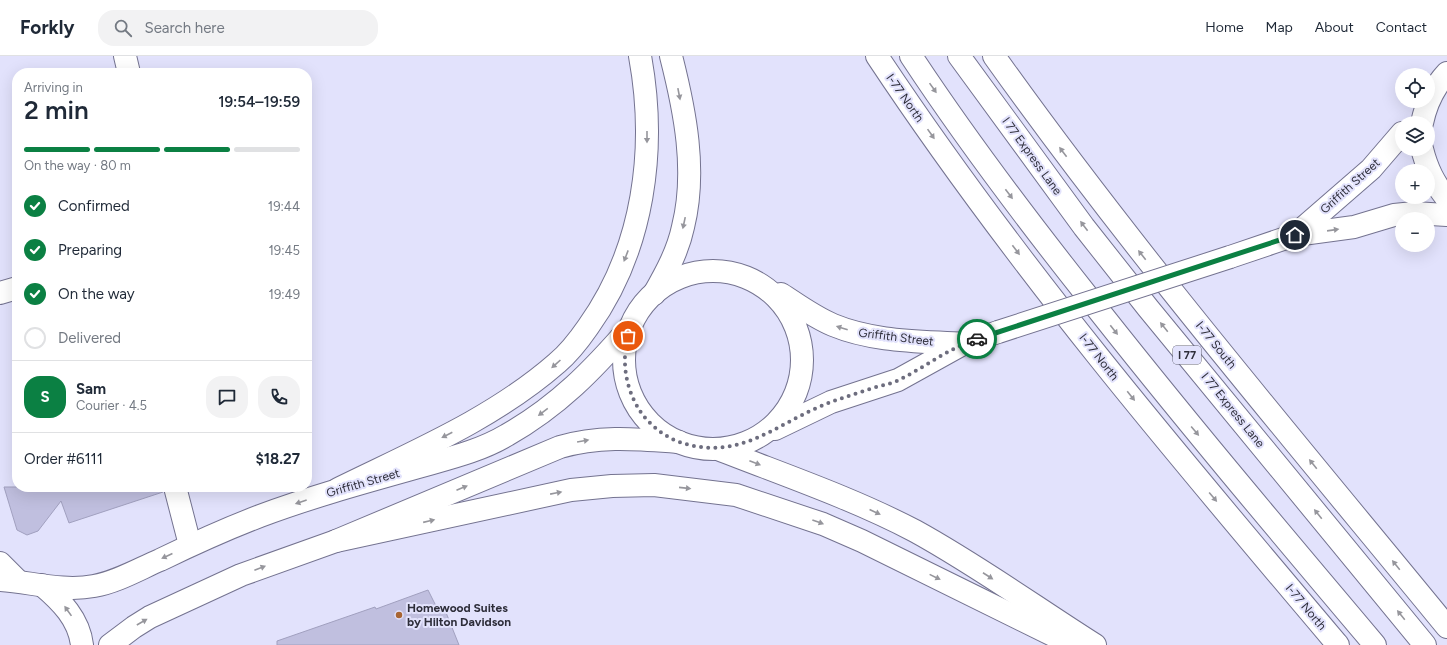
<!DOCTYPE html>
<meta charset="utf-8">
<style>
:root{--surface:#fff;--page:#f2f2f3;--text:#1f2937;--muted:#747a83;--line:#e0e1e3;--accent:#0b8043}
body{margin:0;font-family:Figtree,sans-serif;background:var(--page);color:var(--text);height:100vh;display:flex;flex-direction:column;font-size:15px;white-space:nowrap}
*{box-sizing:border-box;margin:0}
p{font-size:13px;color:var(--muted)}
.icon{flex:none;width:22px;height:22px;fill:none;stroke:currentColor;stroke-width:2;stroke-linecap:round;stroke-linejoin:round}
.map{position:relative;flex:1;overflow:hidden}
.details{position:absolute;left:12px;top:12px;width:300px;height:424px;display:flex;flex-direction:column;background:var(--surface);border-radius:16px;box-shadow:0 4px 16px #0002}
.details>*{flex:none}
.tools{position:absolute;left:1395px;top:12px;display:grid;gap:8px}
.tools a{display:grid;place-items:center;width:40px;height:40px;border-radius:50%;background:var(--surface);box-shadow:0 4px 16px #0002;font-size:20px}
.pin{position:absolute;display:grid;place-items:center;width:34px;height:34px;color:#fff;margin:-17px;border:2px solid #fff;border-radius:50%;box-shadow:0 1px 4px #0007}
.courier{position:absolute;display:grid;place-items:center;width:40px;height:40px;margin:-20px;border:3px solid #0b8043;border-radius:50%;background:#fff;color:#222;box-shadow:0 1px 5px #0007}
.summary em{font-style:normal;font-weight:600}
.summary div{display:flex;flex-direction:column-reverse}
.summary{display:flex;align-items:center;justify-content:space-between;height:68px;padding:0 12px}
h1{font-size:26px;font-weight:600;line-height:30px}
.bar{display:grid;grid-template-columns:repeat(4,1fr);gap:6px 4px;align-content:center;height:48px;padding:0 12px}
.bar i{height:5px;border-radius:3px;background:var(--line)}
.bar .on{background:var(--accent)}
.bar p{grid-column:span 4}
.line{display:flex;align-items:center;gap:10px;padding:0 12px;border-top:1px solid var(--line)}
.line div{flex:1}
.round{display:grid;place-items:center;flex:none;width:42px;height:42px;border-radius:16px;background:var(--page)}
ol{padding:0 12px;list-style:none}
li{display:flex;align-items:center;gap:12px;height:44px}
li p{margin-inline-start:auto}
li .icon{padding:4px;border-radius:50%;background:var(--accent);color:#fff;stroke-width:4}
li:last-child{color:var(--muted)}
li i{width:22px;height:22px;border:2px solid var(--line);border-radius:50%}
header{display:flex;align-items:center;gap:24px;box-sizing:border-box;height:56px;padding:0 20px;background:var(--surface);border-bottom:1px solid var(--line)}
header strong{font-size:19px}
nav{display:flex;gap:22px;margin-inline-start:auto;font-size:14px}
.search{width:280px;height:36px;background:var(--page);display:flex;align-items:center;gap:10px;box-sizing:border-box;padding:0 14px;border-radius:16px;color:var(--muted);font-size:15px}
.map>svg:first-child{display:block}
</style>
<header>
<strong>Forkly</strong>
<div class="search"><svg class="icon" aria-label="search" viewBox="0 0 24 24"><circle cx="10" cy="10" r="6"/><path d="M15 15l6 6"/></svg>Search here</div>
<nav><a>Home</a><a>Map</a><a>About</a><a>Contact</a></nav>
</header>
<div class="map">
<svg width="1447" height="589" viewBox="0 0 1447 589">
<rect width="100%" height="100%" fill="#e2e2fc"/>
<g fill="#c0bfdf" stroke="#a1a0bf">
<path d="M4,431H163V436L69,467L61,445L38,475L27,479L17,474Z"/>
<path d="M428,534L436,550L443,549L459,589H277V585L375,551L376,553Z"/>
</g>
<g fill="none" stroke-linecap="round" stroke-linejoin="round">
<g stroke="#747390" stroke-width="24">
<g id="minor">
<path d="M125,0L129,17"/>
<path d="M0,237L17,232"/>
<path d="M175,431L190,489"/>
<path d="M0,507L18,525"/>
</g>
</g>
<g stroke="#747390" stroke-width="24">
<g id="major">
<path d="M1422,67C1426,48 1433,32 1447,17"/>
<path d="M1422,93C1427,113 1434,127 1447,143"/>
<path d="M1295,179L1371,113L1402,77"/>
<path d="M1230,201L1295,179L1354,171L1394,159L1414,157L1447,159"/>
<circle cx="713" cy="304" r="89"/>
<path d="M781,238C798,249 814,261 833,269C874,286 920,285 963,288"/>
<path d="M775,373L831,346L898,324L963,288L998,276"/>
<path d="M0,524C31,526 63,536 94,530C117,526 139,513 160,504C193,488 226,473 260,460C308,442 358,428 408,414C441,404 477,397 507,379C558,350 593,314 631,270"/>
<path d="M42,529C61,545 79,563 82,589"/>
<path d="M110,589L134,571L150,561L241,519L336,485L560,391C600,379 638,383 679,386"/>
</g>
</g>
<g stroke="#747390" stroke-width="24">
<g id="highway">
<path d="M877,0C1015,208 1177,399 1338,589"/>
<path d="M911,0C965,82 1024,160 1085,237C1179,357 1277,473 1375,589"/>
<path d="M959,0L1084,171L1148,252L1425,589"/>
<path d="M994,0C1135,198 1293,383 1447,571"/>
<path d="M654,238C666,217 678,195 683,171C697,115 685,55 671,0"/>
<path d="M718,393C784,419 852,442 915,475C977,509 1035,551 1095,589"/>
<path d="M338,433C413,396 493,363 557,307C569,297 579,284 588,271C644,193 657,93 640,0"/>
<path d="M336,485L571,434L612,430L654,429L736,439L823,468L862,485L1073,589"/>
</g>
</g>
<use href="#minor" stroke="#fff" stroke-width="22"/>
<use href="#major" stroke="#fff" stroke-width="22"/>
<use href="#highway" stroke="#fff" stroke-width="22"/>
<g stroke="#747390" stroke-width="24" stroke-linecap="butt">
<path id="major-bridge" d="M998,276L1230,201"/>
</g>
<use href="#major-bridge" stroke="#fff" stroke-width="22"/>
</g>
<defs><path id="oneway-solid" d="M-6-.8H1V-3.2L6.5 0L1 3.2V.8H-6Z"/></defs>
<g fill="#96969c">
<use href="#oneway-solid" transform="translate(933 32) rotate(55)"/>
<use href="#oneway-solid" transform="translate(679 38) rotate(79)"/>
<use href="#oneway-solid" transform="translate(931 78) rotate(55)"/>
<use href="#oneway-solid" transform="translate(647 81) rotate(90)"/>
<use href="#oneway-solid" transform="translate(1063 96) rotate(-127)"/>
<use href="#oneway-solid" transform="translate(1009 138) rotate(53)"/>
<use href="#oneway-solid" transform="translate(684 167) rotate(102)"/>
<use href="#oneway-solid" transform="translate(1084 170) rotate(-127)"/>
<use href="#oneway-solid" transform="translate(1333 174) rotate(-8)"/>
<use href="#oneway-solid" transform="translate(1016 194) rotate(53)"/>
<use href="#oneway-solid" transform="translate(1142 199) rotate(-128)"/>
<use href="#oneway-solid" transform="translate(626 200) rotate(111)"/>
<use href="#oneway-solid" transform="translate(1164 271) rotate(-129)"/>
<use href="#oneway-solid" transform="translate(842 272) rotate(-162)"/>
<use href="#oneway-solid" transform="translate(1114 274) rotate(52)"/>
<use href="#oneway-solid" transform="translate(556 308) rotate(138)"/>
<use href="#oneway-solid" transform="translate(1131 340) rotate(51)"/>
<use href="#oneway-solid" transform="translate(543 356) rotate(143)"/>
<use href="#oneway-solid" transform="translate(1195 375) rotate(50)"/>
<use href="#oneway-solid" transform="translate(447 379) rotate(153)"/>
<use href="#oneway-solid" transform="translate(583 385) rotate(-10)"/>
<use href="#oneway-solid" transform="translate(755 407) rotate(21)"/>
<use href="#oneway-solid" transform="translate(1313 408) rotate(-129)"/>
<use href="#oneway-solid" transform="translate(462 432) rotate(-23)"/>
<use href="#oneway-solid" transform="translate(685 432) rotate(6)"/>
<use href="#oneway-solid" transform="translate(556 437) rotate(-11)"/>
<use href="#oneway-solid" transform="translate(1213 441) rotate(50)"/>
<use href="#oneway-solid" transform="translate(301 446) rotate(161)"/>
<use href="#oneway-solid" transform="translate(875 456) rotate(25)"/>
<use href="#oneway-solid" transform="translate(1318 458) rotate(-129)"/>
<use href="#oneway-solid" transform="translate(429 465) rotate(-13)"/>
<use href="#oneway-solid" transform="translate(818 466) rotate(20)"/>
<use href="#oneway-solid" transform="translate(167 500) rotate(155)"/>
<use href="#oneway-solid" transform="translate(1396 509) rotate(-129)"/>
<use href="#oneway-solid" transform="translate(260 512) rotate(-21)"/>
<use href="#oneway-solid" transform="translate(988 520) rotate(33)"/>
<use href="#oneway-solid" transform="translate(935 521) rotate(26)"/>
<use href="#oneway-solid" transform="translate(68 555) rotate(-125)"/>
<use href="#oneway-solid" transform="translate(1401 559) rotate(-129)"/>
<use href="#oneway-solid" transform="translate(142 566) rotate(-30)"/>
</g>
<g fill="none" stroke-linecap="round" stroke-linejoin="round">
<path stroke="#6d6d7e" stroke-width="4" stroke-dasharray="0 7.2" d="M628,280C621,307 626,335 642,358C653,372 669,384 686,388C739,403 773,371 819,351C837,343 855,338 873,332C882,329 891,328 899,324C925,311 949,292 977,283"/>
<path stroke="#0b8043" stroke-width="5" d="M977,283L1295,179"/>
</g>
<circle fill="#a86533" stroke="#e2e2fc" stroke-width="1.5" cx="399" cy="559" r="4"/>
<g text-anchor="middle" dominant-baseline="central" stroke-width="4" stroke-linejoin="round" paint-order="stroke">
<rect fill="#e2e2fc" stroke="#646474" stroke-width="1" x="1173" y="290" width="28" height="18" rx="3"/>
<g font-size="11" font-weight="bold" fill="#2e2e3a">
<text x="1187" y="299">I 77</text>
</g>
<g font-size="12" fill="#2e2e3a" stroke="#e2e2fc">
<text transform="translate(905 42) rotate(55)">I-77 North</text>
<text transform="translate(1032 100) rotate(54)">I 77 Express Lane</text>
<text transform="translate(1350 130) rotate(-42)">Griffith Street</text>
<text transform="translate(896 281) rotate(7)">Griffith Street</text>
<text transform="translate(1216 289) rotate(51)">I-77 South</text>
<text transform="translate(1099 301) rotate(52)">I-77 North</text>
<text transform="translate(1233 354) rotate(51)">I 77 Express Lane</text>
<text transform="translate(363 427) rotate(-16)">Griffith Street</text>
<text transform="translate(1306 551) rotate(50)">I-77 North</text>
</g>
<g font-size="12" font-weight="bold" fill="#2e2e3a" stroke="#e2e2fc" text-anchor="start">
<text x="407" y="552">Homewood Suites<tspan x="407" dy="14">by Hilton Davidson</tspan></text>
</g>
</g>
</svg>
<div class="tools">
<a><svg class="icon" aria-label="locate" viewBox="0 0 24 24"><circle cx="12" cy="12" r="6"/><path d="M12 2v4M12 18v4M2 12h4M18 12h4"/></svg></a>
<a><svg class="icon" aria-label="layers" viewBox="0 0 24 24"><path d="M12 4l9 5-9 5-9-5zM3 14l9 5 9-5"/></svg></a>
<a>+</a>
<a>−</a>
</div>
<div class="pin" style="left:628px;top:280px;background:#ea580c"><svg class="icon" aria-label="bag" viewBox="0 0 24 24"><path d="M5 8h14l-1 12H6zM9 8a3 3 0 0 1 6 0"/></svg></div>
<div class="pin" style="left:1295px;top:179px;background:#1f2937"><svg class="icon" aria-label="home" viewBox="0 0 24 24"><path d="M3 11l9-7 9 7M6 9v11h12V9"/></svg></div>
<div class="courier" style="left:977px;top:283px"><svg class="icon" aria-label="car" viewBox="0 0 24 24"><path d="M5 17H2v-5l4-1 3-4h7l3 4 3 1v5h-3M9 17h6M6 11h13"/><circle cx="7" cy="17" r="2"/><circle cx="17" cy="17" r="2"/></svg></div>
<section class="details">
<div class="summary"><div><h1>2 min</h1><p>Arriving in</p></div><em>19:54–19:59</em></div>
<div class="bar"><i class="on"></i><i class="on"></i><i class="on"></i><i></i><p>On the way · 80 m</p></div>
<ol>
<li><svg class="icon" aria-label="check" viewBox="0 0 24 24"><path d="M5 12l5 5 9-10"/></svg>Confirmed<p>19:44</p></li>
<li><svg class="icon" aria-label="check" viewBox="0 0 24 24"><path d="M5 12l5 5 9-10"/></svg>Preparing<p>19:45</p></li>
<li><svg class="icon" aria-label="check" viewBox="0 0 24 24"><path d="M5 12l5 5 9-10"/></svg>On the way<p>19:49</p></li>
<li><i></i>Delivered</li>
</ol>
<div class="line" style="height:72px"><b class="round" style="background:var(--accent);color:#fff">S</b><div><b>Sam</b><p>Courier · 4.5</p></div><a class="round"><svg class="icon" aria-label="chat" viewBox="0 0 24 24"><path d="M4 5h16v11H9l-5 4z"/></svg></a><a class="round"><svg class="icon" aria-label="phone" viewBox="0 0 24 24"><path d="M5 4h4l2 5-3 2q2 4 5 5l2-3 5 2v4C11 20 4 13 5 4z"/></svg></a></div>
<div class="line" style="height:52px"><div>Order #6111</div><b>$18.27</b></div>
</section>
</div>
